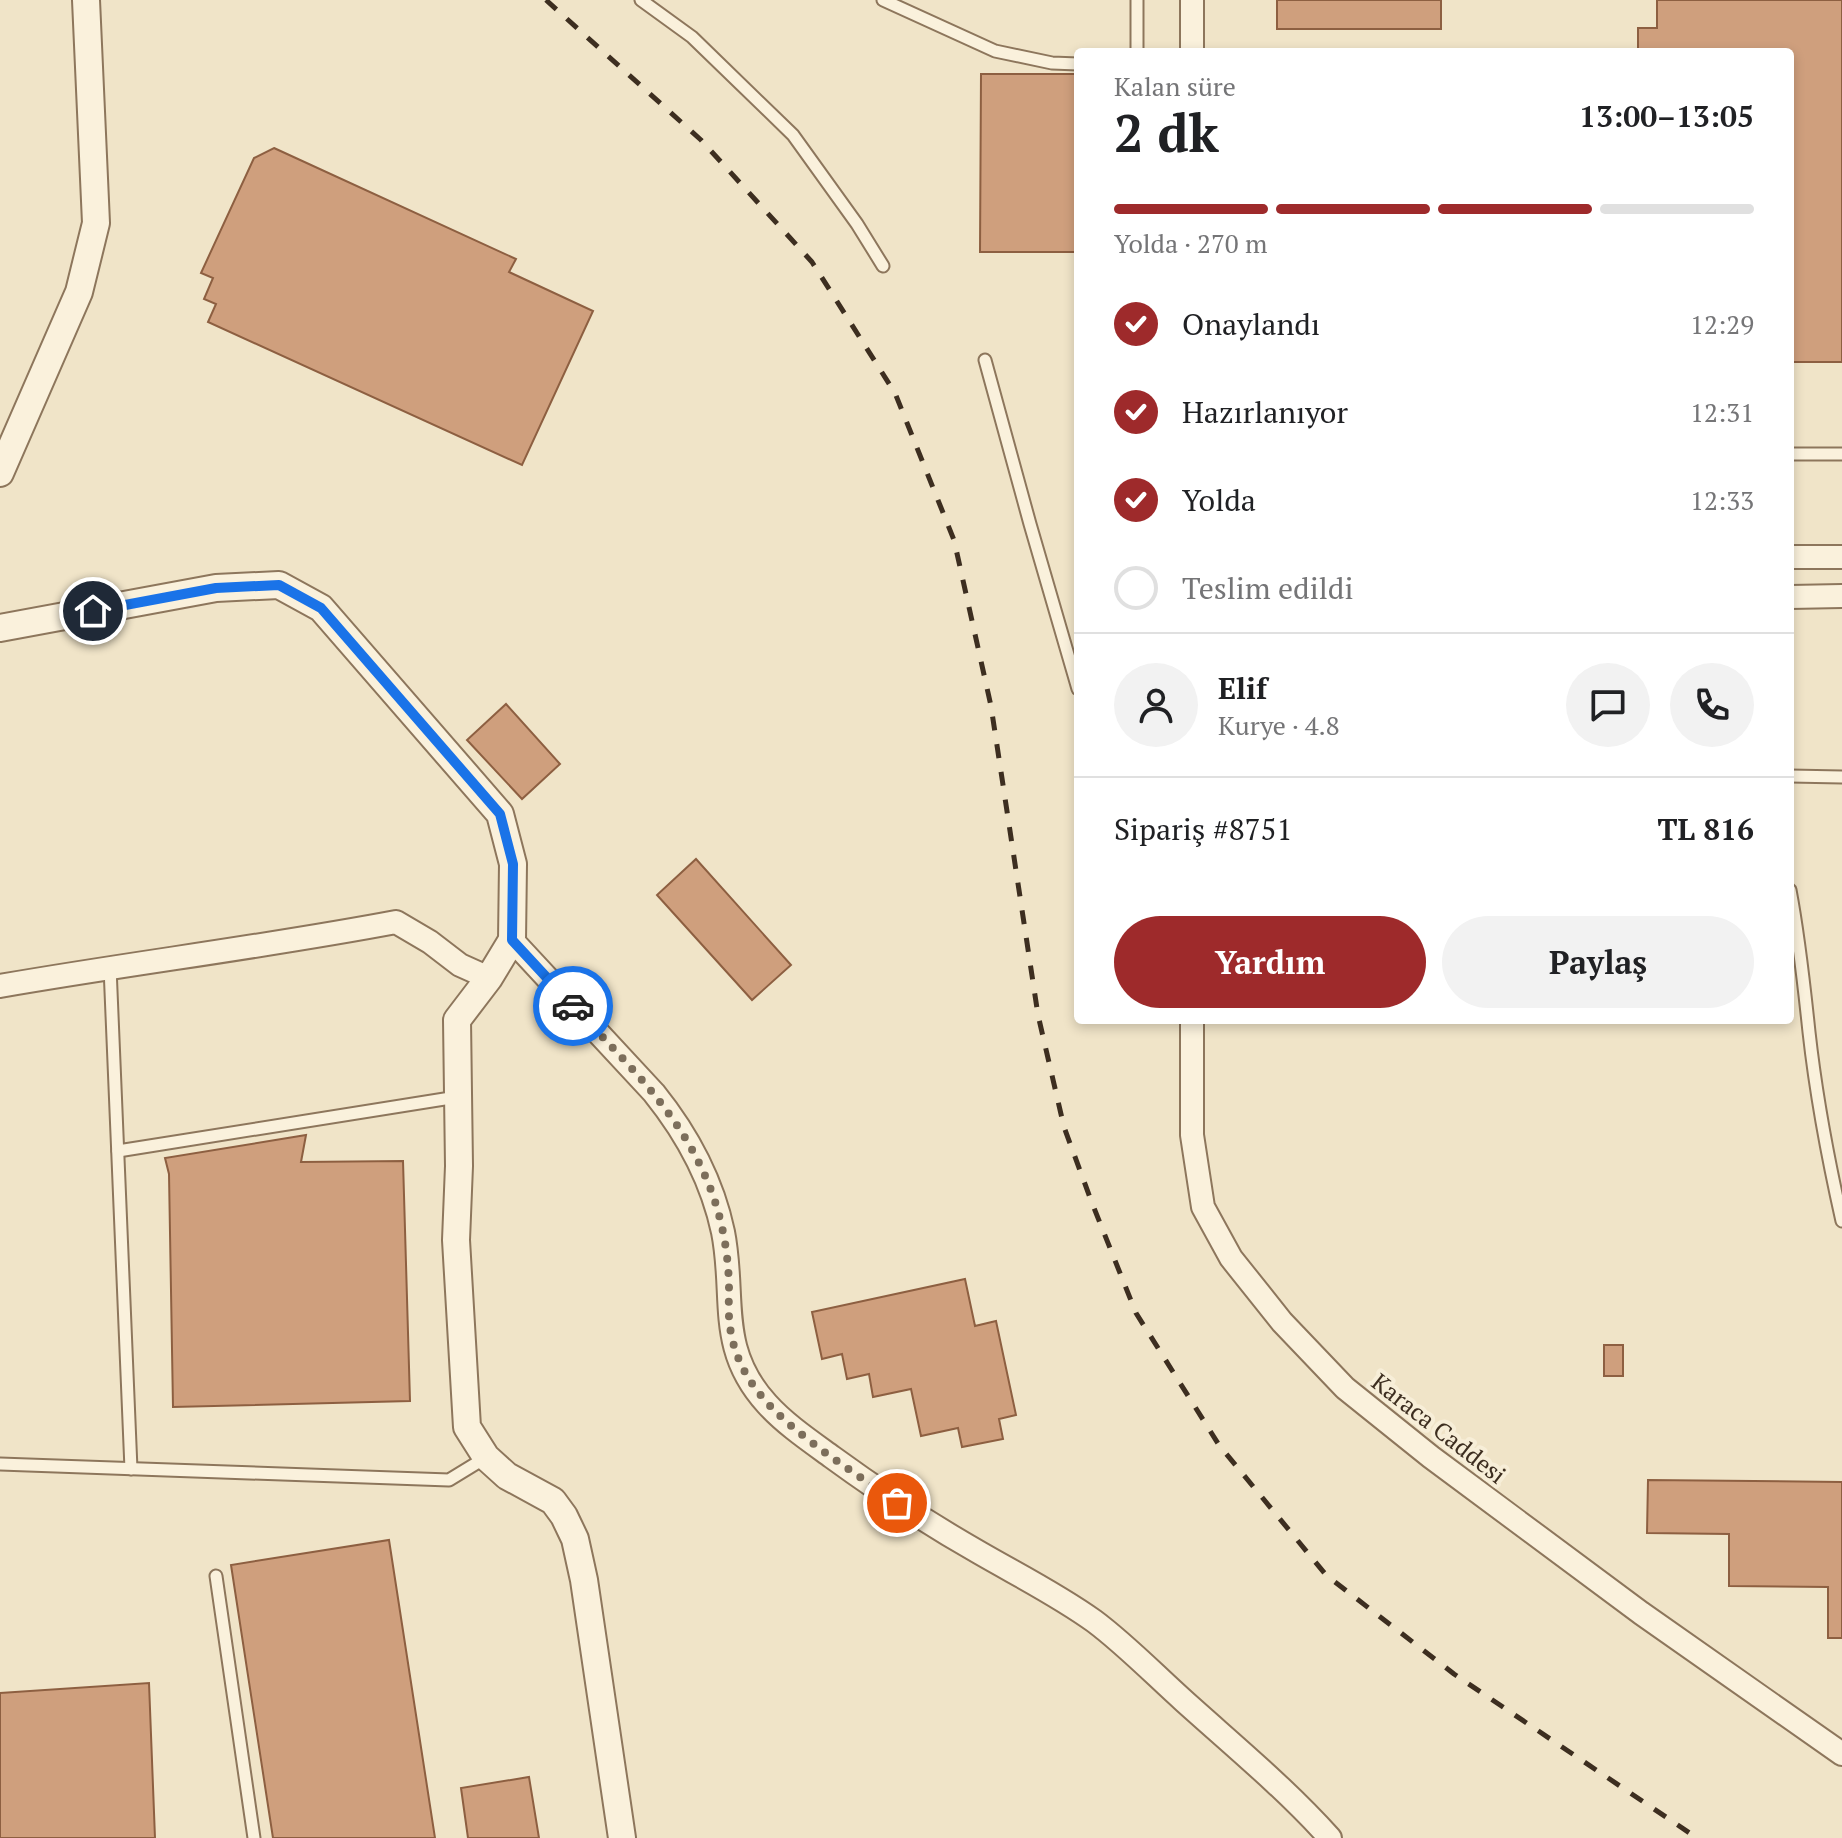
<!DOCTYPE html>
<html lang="tr">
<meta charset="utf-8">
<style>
:root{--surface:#fff;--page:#f2f2f2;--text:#202124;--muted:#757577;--line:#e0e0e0;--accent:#9e2a2b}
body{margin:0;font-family:"PT Serif",serif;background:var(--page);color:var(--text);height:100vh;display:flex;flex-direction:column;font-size:30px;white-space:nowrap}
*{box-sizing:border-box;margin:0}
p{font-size:26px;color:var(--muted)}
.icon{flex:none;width:44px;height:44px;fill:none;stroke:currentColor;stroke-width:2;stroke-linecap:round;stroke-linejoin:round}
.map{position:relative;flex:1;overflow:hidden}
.panel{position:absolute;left:1074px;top:48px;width:720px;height:976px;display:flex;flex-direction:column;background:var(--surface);border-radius:8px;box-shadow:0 4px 12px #0003}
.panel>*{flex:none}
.pin{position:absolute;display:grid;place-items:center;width:68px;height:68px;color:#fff;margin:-34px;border:4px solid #fff;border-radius:50%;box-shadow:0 2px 8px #0007}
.courier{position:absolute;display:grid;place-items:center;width:80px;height:80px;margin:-40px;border:6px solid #1a73e8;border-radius:50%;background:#fff;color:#222;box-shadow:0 2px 10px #0007}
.headline em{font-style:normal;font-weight:700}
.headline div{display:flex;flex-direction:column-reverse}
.headline{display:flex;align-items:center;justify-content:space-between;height:136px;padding:0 40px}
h1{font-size:52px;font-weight:700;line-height:60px}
.bar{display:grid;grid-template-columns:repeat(4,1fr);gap:12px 8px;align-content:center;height:96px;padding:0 40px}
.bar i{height:10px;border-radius:6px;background:var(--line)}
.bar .on{background:var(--accent)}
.bar p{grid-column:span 4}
.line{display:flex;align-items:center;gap:20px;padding:0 40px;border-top:2px solid var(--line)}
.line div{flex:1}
.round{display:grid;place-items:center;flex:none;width:84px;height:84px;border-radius:42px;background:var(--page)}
ol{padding:0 40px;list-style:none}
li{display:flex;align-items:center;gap:24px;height:88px}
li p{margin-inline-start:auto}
li .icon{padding:8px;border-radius:50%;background:var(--accent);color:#fff;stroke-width:4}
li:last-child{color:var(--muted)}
li i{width:44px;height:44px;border:4px solid var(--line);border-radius:50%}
.action{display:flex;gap:16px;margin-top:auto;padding:16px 40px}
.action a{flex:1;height:92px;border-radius:48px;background:var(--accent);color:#fff;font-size:32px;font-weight:700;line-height:92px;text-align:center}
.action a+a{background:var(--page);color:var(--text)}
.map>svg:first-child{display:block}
</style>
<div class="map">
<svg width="1842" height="1838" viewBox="0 0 1842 1838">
<rect width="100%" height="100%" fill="#f0e4c8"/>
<g fill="#cf9f7d" stroke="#8d5f41" stroke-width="2">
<rect x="1277" y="0" width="164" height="29"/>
<path d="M1657,0H1842V362H1790V52H1638V28H1657Z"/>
<path d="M981,74H1078V252H980Z"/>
<path d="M274,148L516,259L509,272L593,311L522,465L208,322L216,304L204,299L213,278L201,273L254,158Z"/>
<path d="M506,704L560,764L522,799L467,740Z"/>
<path d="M696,859L791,965L752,1000L657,895Z"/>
<path d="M306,1135L301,1162L403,1161L410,1401L173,1407L169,1174L165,1158Z"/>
<path d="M965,1279L975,1326L996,1321L1016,1415L999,1419L1003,1439L962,1447L958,1428L921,1436L911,1389L873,1397L869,1374L847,1379L842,1354L822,1359L812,1312Z"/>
<rect x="1604" y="1345" width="19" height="31"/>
<path d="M1648,1480L1842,1482V1638H1828V1587L1729,1586V1534L1647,1533Z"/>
<path d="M389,1540L435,1838H273L231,1565Z"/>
<path d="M149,1683L155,1838H0V1693Z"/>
<path d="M529,1777L539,1838H468L461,1788Z"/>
</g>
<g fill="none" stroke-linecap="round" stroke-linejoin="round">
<g stroke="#8d765c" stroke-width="15">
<g id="service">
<path d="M641,0L692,37L793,135L857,224L883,266"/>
<path d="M883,0L995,51L1052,63L1078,64"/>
<path d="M1137,52V0"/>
<path d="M985,360L1030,524L1078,689"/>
<path d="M1790,454H1842"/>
<path d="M1790,776L1842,777"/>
<path d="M1790,890C1799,937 1804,984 1809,1032C1816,1095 1828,1159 1842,1221"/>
<path d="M110,967L131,1469"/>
<path d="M118,1151L457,1097"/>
<path d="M0,1464L449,1480L485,1458"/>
<path d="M216,1576L254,1838"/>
</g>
</g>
<g stroke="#8d765c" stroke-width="26">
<g id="minor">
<path d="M1192,52V0"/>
<path d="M1790,557H1842"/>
<path d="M1790,597L1842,596"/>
<path d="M512,940L654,1093C687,1134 712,1180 723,1232C736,1297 716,1348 767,1404C785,1424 810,1441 832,1457C880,1492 929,1524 980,1553C1018,1575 1058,1595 1094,1621C1125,1644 1155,1675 1184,1701C1234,1746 1285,1788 1330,1838"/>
<path d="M0,986C132,963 264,947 396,922L430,942L460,965L489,978"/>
<path d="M1192,1020V1135L1203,1207L1231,1258L1282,1322L1345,1388L1431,1457L1641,1613L1842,1754"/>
</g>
</g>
<g stroke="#8d765c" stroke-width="30">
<g id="tertiary">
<path d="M0,473L79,292L96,223L86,0"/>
<path d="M0,628L216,588L279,585L321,608L500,814L513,864L512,940L489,978L457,1020L459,1166L456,1240L467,1427L486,1457L507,1476L553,1501L564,1516L575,1539L584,1580L622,1838"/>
</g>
</g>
<use href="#service" stroke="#faf1dc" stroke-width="11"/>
<use href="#minor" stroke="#faf1dc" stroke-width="22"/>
<use href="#tertiary" stroke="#faf1dc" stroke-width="26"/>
<path stroke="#3d2e20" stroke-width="5" stroke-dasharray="14 14" stroke-linecap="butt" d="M546,0L701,140L812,262L895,393L954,540L991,706L1038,1015L1064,1127L1092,1203L1136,1313L1219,1445L1326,1575L1454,1674L1697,1838"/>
</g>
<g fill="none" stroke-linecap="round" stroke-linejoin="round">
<path stroke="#7c6e5b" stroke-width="8" stroke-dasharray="0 14.4" d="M573,1006C623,1059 677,1110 706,1178C721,1212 728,1249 729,1285C729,1299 728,1313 730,1327C738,1386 783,1421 827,1454C850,1470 874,1487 897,1503"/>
<path stroke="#1a73e8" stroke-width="10" d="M93,611L216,588L279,585L321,608L500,814L513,864L512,940L573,1006"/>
</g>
<g text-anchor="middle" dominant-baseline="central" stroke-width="8" stroke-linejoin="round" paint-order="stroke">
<g font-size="24" fill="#3d2e20" stroke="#f7eed8">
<text transform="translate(1439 1428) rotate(38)">Karaca Caddesi</text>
</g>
</g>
</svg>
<div class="pin" style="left:897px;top:1503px;background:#ea580c"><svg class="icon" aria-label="bag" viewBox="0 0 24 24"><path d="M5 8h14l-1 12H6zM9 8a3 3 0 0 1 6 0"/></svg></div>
<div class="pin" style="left:93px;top:611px;background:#1f2937"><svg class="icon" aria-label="home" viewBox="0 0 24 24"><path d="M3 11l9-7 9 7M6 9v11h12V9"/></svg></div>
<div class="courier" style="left:573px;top:1006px"><svg class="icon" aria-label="car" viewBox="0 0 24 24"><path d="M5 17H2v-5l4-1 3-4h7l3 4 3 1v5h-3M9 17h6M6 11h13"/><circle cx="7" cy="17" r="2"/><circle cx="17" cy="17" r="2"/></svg></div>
<section class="panel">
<div class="headline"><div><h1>2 dk</h1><p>Kalan süre</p></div><em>13:00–13:05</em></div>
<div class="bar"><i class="on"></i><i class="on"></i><i class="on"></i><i></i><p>Yolda · 270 m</p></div>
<ol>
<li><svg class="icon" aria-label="check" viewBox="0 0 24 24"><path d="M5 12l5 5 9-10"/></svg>Onaylandı<p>12:29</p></li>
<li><svg class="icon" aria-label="check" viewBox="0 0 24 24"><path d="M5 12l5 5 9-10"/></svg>Hazırlanıyor<p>12:31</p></li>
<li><svg class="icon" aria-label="check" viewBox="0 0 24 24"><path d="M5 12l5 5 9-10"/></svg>Yolda<p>12:33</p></li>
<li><i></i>Teslim edildi</li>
</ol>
<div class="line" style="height:144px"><a class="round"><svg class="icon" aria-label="person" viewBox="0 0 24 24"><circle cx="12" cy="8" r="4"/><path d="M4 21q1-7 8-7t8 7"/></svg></a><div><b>Elif</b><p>Kurye · 4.8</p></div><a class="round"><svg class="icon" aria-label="chat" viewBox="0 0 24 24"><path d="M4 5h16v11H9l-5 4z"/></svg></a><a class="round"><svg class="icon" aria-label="phone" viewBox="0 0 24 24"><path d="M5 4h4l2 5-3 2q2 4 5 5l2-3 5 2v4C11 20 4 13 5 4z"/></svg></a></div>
<div class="line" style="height:104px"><div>Sipariş #8751</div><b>TL 816</b></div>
<div class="action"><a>Yardım</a><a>Paylaş</a></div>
</section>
</div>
